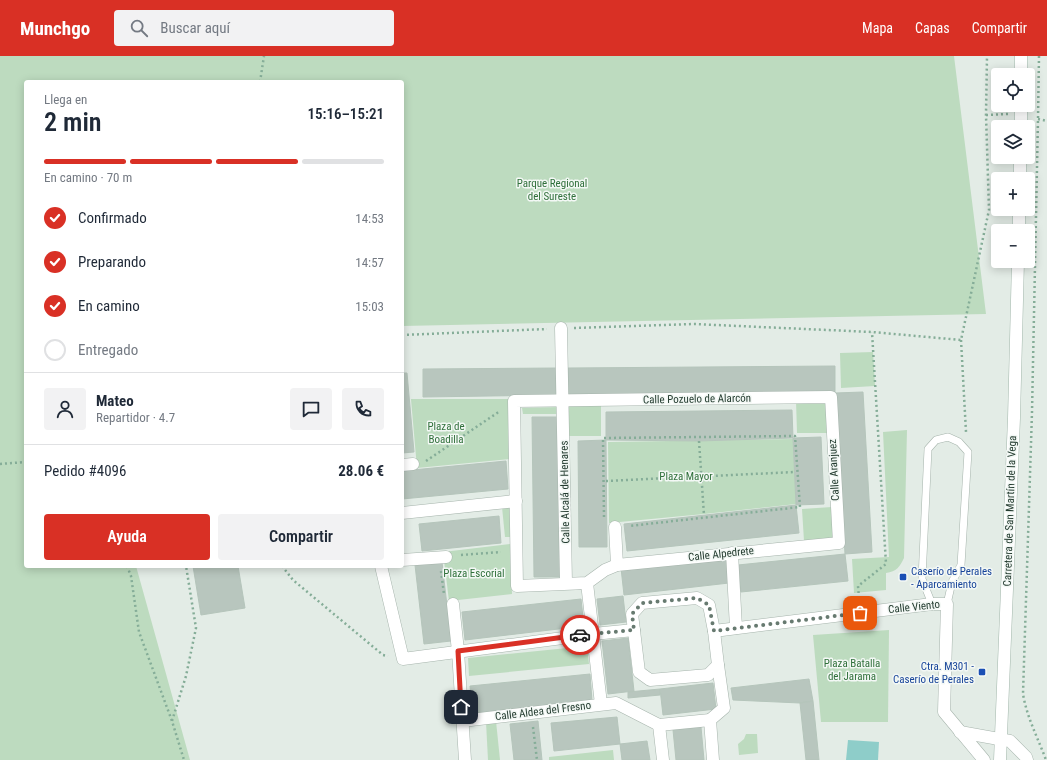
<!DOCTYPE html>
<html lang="es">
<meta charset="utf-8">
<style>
:root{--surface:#fff;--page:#f2f2f3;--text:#1f2937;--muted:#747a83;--line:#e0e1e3;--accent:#d93025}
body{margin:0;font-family:"Roboto Condensed",sans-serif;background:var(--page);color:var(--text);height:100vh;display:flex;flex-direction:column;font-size:15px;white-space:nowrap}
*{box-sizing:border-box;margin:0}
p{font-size:13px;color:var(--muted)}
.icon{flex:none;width:22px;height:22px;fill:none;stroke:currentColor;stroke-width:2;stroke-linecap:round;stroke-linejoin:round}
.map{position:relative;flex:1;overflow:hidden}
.side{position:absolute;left:24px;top:24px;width:380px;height:488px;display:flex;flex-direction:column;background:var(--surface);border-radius:4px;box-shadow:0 2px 10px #0003}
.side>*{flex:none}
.controls{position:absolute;left:991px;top:12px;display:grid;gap:8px}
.controls a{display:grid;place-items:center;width:44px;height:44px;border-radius:4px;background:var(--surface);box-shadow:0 2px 10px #0003;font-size:20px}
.pin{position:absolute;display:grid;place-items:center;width:34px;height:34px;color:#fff;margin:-17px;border-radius:8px;box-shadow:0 2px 6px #0006}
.courier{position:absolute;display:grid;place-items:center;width:40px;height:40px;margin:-20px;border:3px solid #d93025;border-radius:50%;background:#fff;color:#222;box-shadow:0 1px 5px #0007}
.headline em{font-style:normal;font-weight:600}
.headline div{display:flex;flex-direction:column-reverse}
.headline{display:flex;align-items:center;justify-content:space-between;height:68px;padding:0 20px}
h1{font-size:26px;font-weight:600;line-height:30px}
.bar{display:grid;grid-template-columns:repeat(4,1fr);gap:6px 4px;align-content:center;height:48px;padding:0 20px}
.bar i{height:5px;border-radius:3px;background:var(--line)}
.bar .on{background:var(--accent)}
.bar p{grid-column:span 4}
.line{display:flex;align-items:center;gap:10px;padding:0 20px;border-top:1px solid var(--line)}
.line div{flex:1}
.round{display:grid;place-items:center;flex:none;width:42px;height:42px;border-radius:4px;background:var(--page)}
ol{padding:0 20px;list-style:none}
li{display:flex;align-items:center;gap:12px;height:44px}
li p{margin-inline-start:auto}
li .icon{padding:4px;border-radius:50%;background:var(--accent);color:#fff;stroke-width:4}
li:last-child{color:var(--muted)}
li i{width:22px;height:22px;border:2px solid var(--line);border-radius:50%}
.cta{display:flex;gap:8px;margin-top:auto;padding:8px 20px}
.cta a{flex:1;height:46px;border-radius:4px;background:var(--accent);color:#fff;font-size:16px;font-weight:600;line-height:46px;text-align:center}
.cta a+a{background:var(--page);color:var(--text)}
header{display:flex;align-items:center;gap:24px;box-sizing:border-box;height:56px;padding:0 20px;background:var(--accent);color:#fff}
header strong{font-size:19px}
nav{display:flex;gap:22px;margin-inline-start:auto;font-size:14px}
.search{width:280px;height:36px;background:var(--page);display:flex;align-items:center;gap:10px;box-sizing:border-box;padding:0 14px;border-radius:4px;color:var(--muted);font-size:15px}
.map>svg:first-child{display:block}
</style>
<header>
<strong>Munchgo</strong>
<div class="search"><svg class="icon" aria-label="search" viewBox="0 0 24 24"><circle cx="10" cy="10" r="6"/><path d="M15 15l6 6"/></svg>Buscar aquí</div>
<nav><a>Mapa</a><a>Capas</a><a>Compartir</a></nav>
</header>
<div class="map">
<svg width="1047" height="704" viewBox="0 0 1047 704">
<rect width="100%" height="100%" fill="#e3ece6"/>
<g fill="#bddbbf">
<path d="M0,0H954L986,258L402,270V26H26V510H136L190,704H0Z"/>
<path d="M873,296L875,330L841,332L840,297Z"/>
<path d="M411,343H509L510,403L417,412Z"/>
<path d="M827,343V377H797L796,344Z"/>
<rect x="569" y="348" width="32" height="32"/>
<path d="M559,351V358H523L522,352Z"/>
<path d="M907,374L904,502C899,512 897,515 886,517V534L854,537L852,503L889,501L883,376Z"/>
<path d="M793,383L796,448L704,458L609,467L608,386Z"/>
<path d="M511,450L512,481H505L502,451Z"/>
<path d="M832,451L834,484L804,485L802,453Z"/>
<path d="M510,488L512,538L449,545L443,496Z"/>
<path d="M889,574L888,666H821L813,579Z"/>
<path d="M587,590L589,608L469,620L468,602Z"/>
<path d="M496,665L500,704H488L486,666Z"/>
<path d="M746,678H757L758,697L739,699L738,688L744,683Z"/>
<path d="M613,694L614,704H549V701Z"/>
</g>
<path fill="#8ecdc9" d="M848,684L879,686L878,704H846Z"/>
<g fill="#b8c6be" stroke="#b5c5bb">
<path d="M835,310V337L568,340V312Z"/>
<path d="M556,312V339L423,341V313Z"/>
<path d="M402,317H407L414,396L402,397Z"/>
<path d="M863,336L872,496L845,498L835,337Z"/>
<path d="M792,354L793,382L699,385L606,384V356Z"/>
<path d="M532,361H560L561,521H534Z"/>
<path d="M821,381L824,448L796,449L793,382Z"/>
<path d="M606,384L607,491H579L578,385Z"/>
<path d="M506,405L508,433L402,443V415Z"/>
<path d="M796,449L799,477L627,495L624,468Z"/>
<path d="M499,460L501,487L422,495L419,468Z"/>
<path d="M845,498L848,525L741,536L738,509Z"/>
<path d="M726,501L729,527L624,539L621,512Z"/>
<path d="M442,506L451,585L424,588L415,509Z"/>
<path d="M193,510H238L245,552L201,559Z"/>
<path d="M623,540L626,566L600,569L597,543Z"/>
<path d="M581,543L584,570L465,584L462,556Z"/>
<path d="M628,582L634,635L608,638L602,585Z"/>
<path d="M590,618L592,645L473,657L470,630Z"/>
<path d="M809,623L813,645L800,647L733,644L731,632Z"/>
<path d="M713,627L716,653L663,659L660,633Z"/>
<path d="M660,633V639L628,642V636Z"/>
<path d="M813,645L819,704H806L800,647Z"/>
<path d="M617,661L620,688L554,695L551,667Z"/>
<path d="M538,665L542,704H514L510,668Z"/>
<path d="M701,671L704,704H676L673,674Z"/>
<path d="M647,685L650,704H622L620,688Z"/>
</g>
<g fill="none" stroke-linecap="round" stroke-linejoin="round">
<g stroke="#a6b4ac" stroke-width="8">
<path id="lane" d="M932,548L922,523L928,393L936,384L948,381L959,386L968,396L961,509L952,526L947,548"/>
</g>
<g stroke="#a6b4ac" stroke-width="13">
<g id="street">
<path d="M561,272L566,527"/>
<path d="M402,409L413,408"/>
<path d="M402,457L516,445"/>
<path d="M615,471L617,509"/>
<path d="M732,497L736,572"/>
<path d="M402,504L446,501"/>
<path d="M381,510L403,603L593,578L634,574"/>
<path d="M587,527L517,530L514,345L831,341L839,487L617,509L605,514L587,527L601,648"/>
<path d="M697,542L709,549L714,575L718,609L708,619L650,624L639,616L632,558L642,547Z"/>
<path d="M453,548L458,595L465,704"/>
<path d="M714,575L932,548H947L944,656L984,704"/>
<path d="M462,665L616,647L659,669L710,664"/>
<path d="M659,669L663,704"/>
<path d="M960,676L1010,685L1026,701L1027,704"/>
<path d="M713,704L710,664L724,652L718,609"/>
</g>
</g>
<g stroke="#a2b7ab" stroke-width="13">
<g id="secondary">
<path d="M1021,0V19"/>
<path d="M1021,71V49"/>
<path d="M1020,123V101"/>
<path d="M1019,175V153"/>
<path d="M1000,704L1014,362L1018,205"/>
</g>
</g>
<g stroke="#85ad98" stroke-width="2.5" stroke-dasharray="2 3" stroke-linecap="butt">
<path d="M1039,0L1038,63L1032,356L1023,638C1027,662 1038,682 1046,704"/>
<path d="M260,26L264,0"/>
<path d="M986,59L1008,58"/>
<path d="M1038,63L1047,65"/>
<path d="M574,272L694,268L872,276L961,284L989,154L986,59L987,0"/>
<path d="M402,279L547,273"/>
<path d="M961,284L966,376"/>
<path d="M699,385L704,459"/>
<path d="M426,405L500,355"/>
<path d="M0,408L26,406"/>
<path d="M606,425L795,416"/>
<path d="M604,461L603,382L795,380L800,451L629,470"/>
<path d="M461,499L501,496"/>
<path d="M127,510L131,520L139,576L172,665L184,704"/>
<path d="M282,510L293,524L383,599L388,600"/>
<path d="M441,515L444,538"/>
<path d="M859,542L858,530L886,508L872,276"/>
<path d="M172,665L186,620L196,572L186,510"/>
<path d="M533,671L537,704"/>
</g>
<use href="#lane" stroke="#fff" stroke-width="7"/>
<use href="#street" stroke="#fff" stroke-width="12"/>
<use href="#secondary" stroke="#fff" stroke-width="12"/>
</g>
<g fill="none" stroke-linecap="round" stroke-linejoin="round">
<path stroke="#677a70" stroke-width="4" stroke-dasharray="0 7.2" d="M580,579L634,574L632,558L642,547L697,542L709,549L714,575L860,557"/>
<path stroke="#d93025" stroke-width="5" d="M461,651L458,595L580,579"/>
</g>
<g fill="#1a4fb4" stroke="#f3f8f5" stroke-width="1.5">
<rect x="899" y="517" width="8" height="8" rx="2"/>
<rect x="978" y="612" width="8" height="8" rx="2"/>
</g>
<g text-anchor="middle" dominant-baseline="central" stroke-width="3" stroke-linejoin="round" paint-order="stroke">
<g font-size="11" fill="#30703b" stroke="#f3f8f5">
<text x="552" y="127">Parque Regional<tspan x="552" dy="13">del Sureste</tspan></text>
<text x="446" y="370">Plaza de<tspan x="446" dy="13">Boadilla</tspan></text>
<text x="686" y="420">Plaza Mayor</text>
<text x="474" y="517">Plaza Escorial</text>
<text x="852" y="607">Plaza Batalla<tspan x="852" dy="13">del Jarama</tspan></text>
</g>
<g font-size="11" fill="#243c30" stroke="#f3f8f5">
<text transform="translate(697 343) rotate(-1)">Calle Pozuelo de Alarcón</text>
<text transform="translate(834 414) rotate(-93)">Calle Aranjuez</text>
<text transform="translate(565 436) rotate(-91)">Calle Alcalá de Henares</text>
<text transform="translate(1010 455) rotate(-88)">Carretera de San Martín de la Vega</text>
<text transform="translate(721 498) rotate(-6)">Calle Alpedrete</text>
<text transform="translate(914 551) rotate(-6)">Calle Viento</text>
<text transform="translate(543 655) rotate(-7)">Calle Aldea del Fresno</text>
</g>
<g font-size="11" fill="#164399" stroke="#f3f8f5" text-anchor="start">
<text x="911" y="515">Caserío de Perales<tspan x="911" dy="13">- Aparcamiento</tspan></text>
<text x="974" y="610" text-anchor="end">Ctra. M301 -<tspan x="974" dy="13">Caserío de Perales</tspan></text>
</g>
</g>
</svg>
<div class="controls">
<a><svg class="icon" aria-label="locate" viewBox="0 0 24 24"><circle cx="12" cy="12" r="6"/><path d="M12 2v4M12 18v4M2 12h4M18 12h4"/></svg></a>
<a><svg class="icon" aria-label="layers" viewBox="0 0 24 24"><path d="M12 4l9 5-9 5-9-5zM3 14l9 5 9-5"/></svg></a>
<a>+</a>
<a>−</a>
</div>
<div class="pin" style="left:860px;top:557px;background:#ea580c"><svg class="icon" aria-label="bag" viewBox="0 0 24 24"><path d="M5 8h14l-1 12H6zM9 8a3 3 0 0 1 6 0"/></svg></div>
<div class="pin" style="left:461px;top:651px;background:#1f2937"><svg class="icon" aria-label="home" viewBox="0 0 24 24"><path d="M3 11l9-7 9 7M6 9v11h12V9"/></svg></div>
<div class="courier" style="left:580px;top:579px"><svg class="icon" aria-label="car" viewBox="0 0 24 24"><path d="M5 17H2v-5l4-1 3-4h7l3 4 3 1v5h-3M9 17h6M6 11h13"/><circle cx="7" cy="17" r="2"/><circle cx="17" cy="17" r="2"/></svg></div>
<section class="side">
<div class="headline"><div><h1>2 min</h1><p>Llega en</p></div><em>15:16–15:21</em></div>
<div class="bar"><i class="on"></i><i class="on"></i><i class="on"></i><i></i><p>En camino · 70 m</p></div>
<ol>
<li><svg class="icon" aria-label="check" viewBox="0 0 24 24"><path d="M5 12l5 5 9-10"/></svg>Confirmado<p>14:53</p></li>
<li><svg class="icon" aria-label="check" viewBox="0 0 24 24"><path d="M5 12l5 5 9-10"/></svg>Preparando<p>14:57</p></li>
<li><svg class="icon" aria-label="check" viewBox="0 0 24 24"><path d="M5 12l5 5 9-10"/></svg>En camino<p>15:03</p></li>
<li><i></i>Entregado</li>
</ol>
<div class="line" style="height:72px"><a class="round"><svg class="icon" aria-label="person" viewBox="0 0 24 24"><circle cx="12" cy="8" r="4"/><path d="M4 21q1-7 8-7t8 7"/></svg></a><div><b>Mateo</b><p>Repartidor · 4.7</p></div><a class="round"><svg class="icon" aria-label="chat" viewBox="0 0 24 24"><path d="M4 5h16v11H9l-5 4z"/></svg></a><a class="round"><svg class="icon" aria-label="phone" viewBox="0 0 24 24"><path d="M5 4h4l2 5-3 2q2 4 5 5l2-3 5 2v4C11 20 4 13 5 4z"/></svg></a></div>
<div class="line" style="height:52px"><div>Pedido #4096</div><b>28.06 €</b></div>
<div class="cta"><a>Ayuda</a><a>Compartir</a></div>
</section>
</div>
